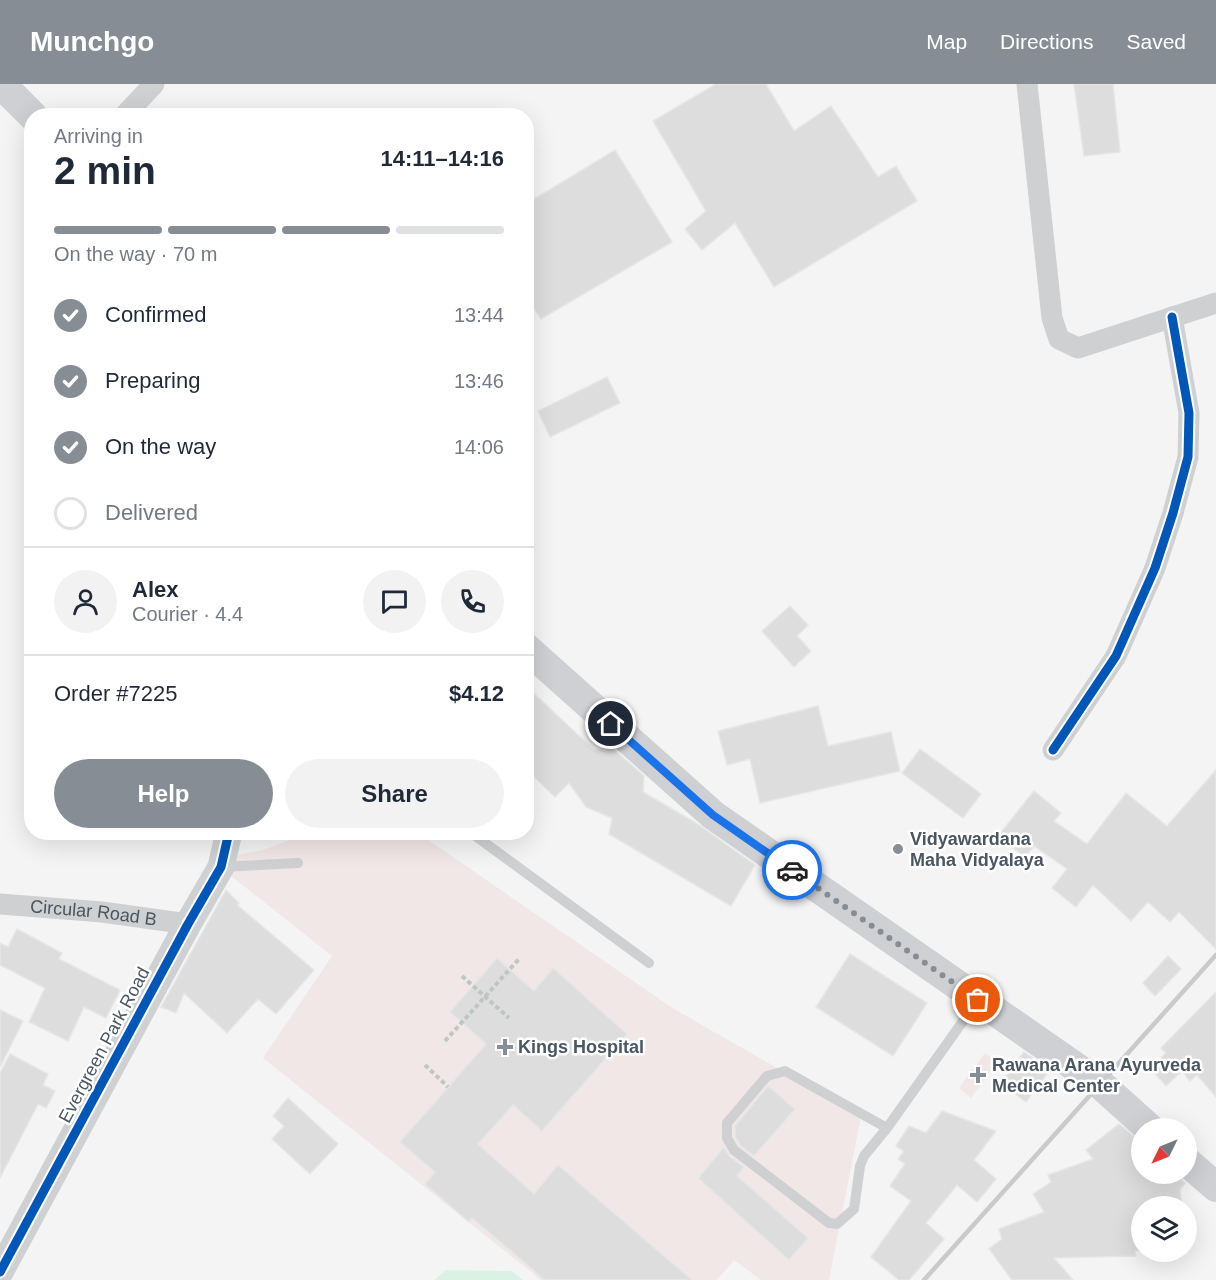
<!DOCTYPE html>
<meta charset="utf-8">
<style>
:root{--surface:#fff;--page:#f2f2f3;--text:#1f2937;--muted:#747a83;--line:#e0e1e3;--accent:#868d94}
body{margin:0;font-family:Arial,sans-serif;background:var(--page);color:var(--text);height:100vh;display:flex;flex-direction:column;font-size:22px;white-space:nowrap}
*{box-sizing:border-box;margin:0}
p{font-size:20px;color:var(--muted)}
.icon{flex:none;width:33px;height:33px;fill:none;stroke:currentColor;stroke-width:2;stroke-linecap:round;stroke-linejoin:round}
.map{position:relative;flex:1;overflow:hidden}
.panel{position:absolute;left:24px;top:24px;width:510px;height:732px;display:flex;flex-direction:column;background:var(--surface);border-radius:24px;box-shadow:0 6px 24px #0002}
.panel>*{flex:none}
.needle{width:39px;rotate:227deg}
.controls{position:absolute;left:1131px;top:1034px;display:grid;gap:12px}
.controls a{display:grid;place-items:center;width:66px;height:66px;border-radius:50%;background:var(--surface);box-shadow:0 6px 24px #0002;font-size:30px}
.pin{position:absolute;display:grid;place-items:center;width:51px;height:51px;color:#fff;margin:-26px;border:3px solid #fff;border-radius:50%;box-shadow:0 2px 6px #0007}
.courier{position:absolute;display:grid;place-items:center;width:60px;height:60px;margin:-30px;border:4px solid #1a73e8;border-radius:50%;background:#fff;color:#222;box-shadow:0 2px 8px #0007}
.summary em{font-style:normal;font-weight:700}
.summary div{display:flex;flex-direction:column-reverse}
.summary{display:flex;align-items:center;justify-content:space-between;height:102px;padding:0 30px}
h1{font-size:39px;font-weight:700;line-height:45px}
.bar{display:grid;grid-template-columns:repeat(4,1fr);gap:9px 6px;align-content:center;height:72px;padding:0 30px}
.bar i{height:8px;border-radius:4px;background:var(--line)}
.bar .on{background:var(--accent)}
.bar p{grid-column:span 4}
.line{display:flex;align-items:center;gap:15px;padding:0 30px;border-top:2px solid var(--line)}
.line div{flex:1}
.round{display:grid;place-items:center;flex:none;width:63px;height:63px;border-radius:32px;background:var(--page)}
ol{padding:0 30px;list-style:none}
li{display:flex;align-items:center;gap:18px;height:66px}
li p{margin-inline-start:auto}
li .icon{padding:6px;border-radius:50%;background:var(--accent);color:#fff;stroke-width:4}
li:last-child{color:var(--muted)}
li i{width:33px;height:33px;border:3px solid var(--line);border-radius:50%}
.action{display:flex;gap:12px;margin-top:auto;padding:12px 30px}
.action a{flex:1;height:69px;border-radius:36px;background:var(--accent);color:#fff;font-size:24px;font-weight:700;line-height:69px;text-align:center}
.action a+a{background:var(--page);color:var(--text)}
header{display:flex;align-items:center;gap:36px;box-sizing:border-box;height:84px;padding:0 30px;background:var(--accent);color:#fff}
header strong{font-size:28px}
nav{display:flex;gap:33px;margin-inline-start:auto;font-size:21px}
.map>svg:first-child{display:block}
</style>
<header>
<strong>Munchgo</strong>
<nav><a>Map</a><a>Directions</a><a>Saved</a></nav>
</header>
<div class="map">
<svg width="1216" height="1196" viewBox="0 0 1216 1196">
<rect width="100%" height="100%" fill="#f4f4f4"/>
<g fill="#f1e7e6">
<path d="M308,749H418L674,925L861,1032L829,1196H761L734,1176L717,1196H541L263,974L332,872L230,791L237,771L263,766Z"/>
<path d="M985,969L997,978L971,1014L959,1004Z"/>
</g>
<path fill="#d9f2e3" d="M446,1186L512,1187L523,1196H434Z"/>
<g fill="#ddddde" stroke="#e5e6e7" stroke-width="1.5">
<path d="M716,0H766L794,47L831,22L878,93L896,82L917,117L774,203L735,139L702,166L685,145L706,127L653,37Z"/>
<path d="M1074,0H1113L1120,68L1084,72Z"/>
<path d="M615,66L672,158L541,235L526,213V120Z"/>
<path d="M607,293L620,319L550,353L538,327Z"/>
<path d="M790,522L808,541L797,552L811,567L794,583L762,547Z"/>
<path d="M526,602L594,666L611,663L644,692L643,708L696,739L755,781L731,822L609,750L612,734L586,723L569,699L555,713L526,685Z"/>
<path d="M818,622L828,662L891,648L900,687L760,719L750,675L727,681L718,647Z"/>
<path d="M920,665L981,710L963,734L902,689Z"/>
<path d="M1216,686V865L1179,828L1170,838L1148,818L1131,837L1093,801L1076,823L1052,804L1067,785L1034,762L1025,773L998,752L1034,707L1061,729L1054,737L1087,760L1126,709L1167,742Z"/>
<path d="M226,806L239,819L237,821L314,886L276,930L258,915L227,949L184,909L176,929L161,923Z"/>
<path d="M17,845L62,869L59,875L120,906L106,934L84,923L68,957L29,938L45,904L0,881V859L8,863Z"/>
<path d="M850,870L927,919L893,972L816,923Z"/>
<path d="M1168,872L1181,885L1155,912L1143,899Z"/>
<path d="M497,874L534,907L553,884L627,950L542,1047L513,1021L478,1060L534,1110L558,1081L692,1196H545L472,1134L469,1138L425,1100L435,1088L400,1058L486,960L450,928Z"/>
<path d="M1216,908V1013L1197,991L1190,997L1182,987L1166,1002L1150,984L1166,969L1161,964Z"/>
<path d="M0,926L23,937L0,983Z"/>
<path d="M1024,968L1050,986L1026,1018L1001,999Z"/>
<path d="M10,970L48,990L43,1001L55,1007L46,1024L38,1020L0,1094V989Z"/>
<path d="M768,1002L795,1025L754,1072L740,1061L735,1052V1042Z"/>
<path d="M288,1014L338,1060L310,1090L272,1055L284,1042L273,1032Z"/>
<path d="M942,1027L996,1047L974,1076L996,1095L977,1118L957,1101L926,1139L944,1155L909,1196H899L871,1173L911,1117L890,1102L905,1080L898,1075L904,1067L896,1062L909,1042L926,1049Z"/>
<path d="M1119,1040L1142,1059V1089H1174L1185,1099L1180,1106L1182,1122H1142V1166L1135,1167L1136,1172L1054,1174L1073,1196H1012L989,1165L1002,1155L999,1145L1044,1128L1033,1110L1051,1098L1048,1091L1093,1075L1086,1066Z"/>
<path d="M724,1063L729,1072L744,1083L737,1092L808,1154L789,1176L698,1094Z"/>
</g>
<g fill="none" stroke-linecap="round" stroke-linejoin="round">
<g stroke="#bcc7c4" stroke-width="4" stroke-dasharray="4.5 3" stroke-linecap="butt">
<path d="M462,892L509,934"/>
<path d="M445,957L519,875"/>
<path d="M425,981L448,1003"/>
</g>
<g stroke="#ced0d2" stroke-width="10">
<path d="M470,748L649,879"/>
<path d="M221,783L298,779"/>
<path d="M887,1044L785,987L767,992L727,1039V1054L734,1066L829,1139L837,1140L854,1125L860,1082L864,1072L887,1044L978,916"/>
</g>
<g stroke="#ced0d2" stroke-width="21">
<path d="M1027,0L1052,234L1059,255L1078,264L1216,219"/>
<path d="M124,32L154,0"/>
<path d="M1053,666L1116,572L1155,484L1173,429L1188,373L1189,329L1172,233"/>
<path id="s1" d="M0,820L102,828L188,840"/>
</g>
<path stroke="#ced0d2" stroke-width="27" d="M0,1188L188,840L221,783L229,748"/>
<g stroke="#ced0d4" stroke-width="30">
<path d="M1,0L33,32"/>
<path d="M526,564L713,731L1100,1000L1149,1044"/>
<path d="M1186,1077L1216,1103"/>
</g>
<path stroke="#c9cacc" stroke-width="4.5" d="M924,1196L1216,871"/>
<g stroke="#fff" stroke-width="13">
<g id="cycleway">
<path d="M1053,666L1116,572L1155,484L1173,429L1188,373L1189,329L1172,233"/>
<path d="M0,1188L188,840L221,783L229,748"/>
</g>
</g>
<use href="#cycleway" stroke="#0057b8" stroke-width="9"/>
</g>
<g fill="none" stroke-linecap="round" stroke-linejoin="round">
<path stroke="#868d94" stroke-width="6" stroke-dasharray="0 10.8" d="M792,786L978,916"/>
<path stroke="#1a73e8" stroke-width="8" d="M611,640L713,731L792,786"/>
</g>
<g fill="#868d94" stroke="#fff" stroke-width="2">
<circle cx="898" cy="765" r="6"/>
<path d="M502 954h6v6h6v6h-6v6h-6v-6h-6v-6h6z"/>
<path d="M975 982h6v6h6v6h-6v6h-6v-6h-6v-6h6z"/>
</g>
<g text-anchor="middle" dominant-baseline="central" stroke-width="5" stroke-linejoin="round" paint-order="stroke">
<g font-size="18" font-weight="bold" fill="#4a5661" stroke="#fff" text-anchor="start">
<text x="910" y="755">Vidyawardana<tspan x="910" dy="21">Maha Vidyalaya</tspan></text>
<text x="518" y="963">Kings Hospital</text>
<text x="992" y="981">Rawana Arana Ayurveda<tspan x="992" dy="21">Medical Center</tspan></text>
</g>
<g font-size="18" fill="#4a5661" stroke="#fff">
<text stroke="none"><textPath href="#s1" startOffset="94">Circular Road B</textPath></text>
<text transform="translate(104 961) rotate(-62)">Evergreen Park Road</text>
</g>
</g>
</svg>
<div class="controls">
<a><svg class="needle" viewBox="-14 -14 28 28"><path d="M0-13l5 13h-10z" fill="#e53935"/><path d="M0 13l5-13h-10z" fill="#747a83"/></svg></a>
<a><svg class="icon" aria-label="layers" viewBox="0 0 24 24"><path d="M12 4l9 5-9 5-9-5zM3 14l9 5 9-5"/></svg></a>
</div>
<div class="pin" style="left:978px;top:916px;background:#ea580c"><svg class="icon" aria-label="bag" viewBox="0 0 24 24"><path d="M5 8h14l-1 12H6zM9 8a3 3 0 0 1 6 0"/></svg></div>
<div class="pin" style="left:611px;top:640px;background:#1f2937"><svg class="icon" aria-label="home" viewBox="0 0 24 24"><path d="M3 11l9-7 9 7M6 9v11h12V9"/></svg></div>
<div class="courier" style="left:792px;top:786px"><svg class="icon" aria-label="car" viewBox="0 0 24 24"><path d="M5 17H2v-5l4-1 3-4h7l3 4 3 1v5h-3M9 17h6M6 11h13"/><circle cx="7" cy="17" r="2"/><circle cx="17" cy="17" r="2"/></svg></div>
<section class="panel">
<div class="summary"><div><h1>2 min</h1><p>Arriving in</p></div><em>14:11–14:16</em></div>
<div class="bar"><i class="on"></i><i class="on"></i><i class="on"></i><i></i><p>On the way · 70 m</p></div>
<ol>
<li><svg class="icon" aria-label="check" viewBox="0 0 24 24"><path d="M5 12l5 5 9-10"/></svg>Confirmed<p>13:44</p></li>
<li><svg class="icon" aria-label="check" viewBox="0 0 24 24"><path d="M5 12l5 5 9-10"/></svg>Preparing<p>13:46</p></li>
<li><svg class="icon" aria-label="check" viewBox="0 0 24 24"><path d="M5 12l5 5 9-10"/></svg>On the way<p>14:06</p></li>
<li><i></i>Delivered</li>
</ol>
<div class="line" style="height:108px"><a class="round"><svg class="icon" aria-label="person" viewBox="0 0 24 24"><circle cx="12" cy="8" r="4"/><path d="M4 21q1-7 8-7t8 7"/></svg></a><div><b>Alex</b><p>Courier · 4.4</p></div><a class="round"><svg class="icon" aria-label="chat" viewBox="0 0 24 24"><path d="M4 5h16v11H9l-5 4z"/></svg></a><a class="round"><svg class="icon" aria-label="phone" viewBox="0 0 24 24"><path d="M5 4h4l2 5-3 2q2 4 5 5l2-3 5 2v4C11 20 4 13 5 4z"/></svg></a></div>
<div class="line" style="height:78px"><div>Order #7225</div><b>$4.12</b></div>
<div class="action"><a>Help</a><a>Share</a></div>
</section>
</div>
